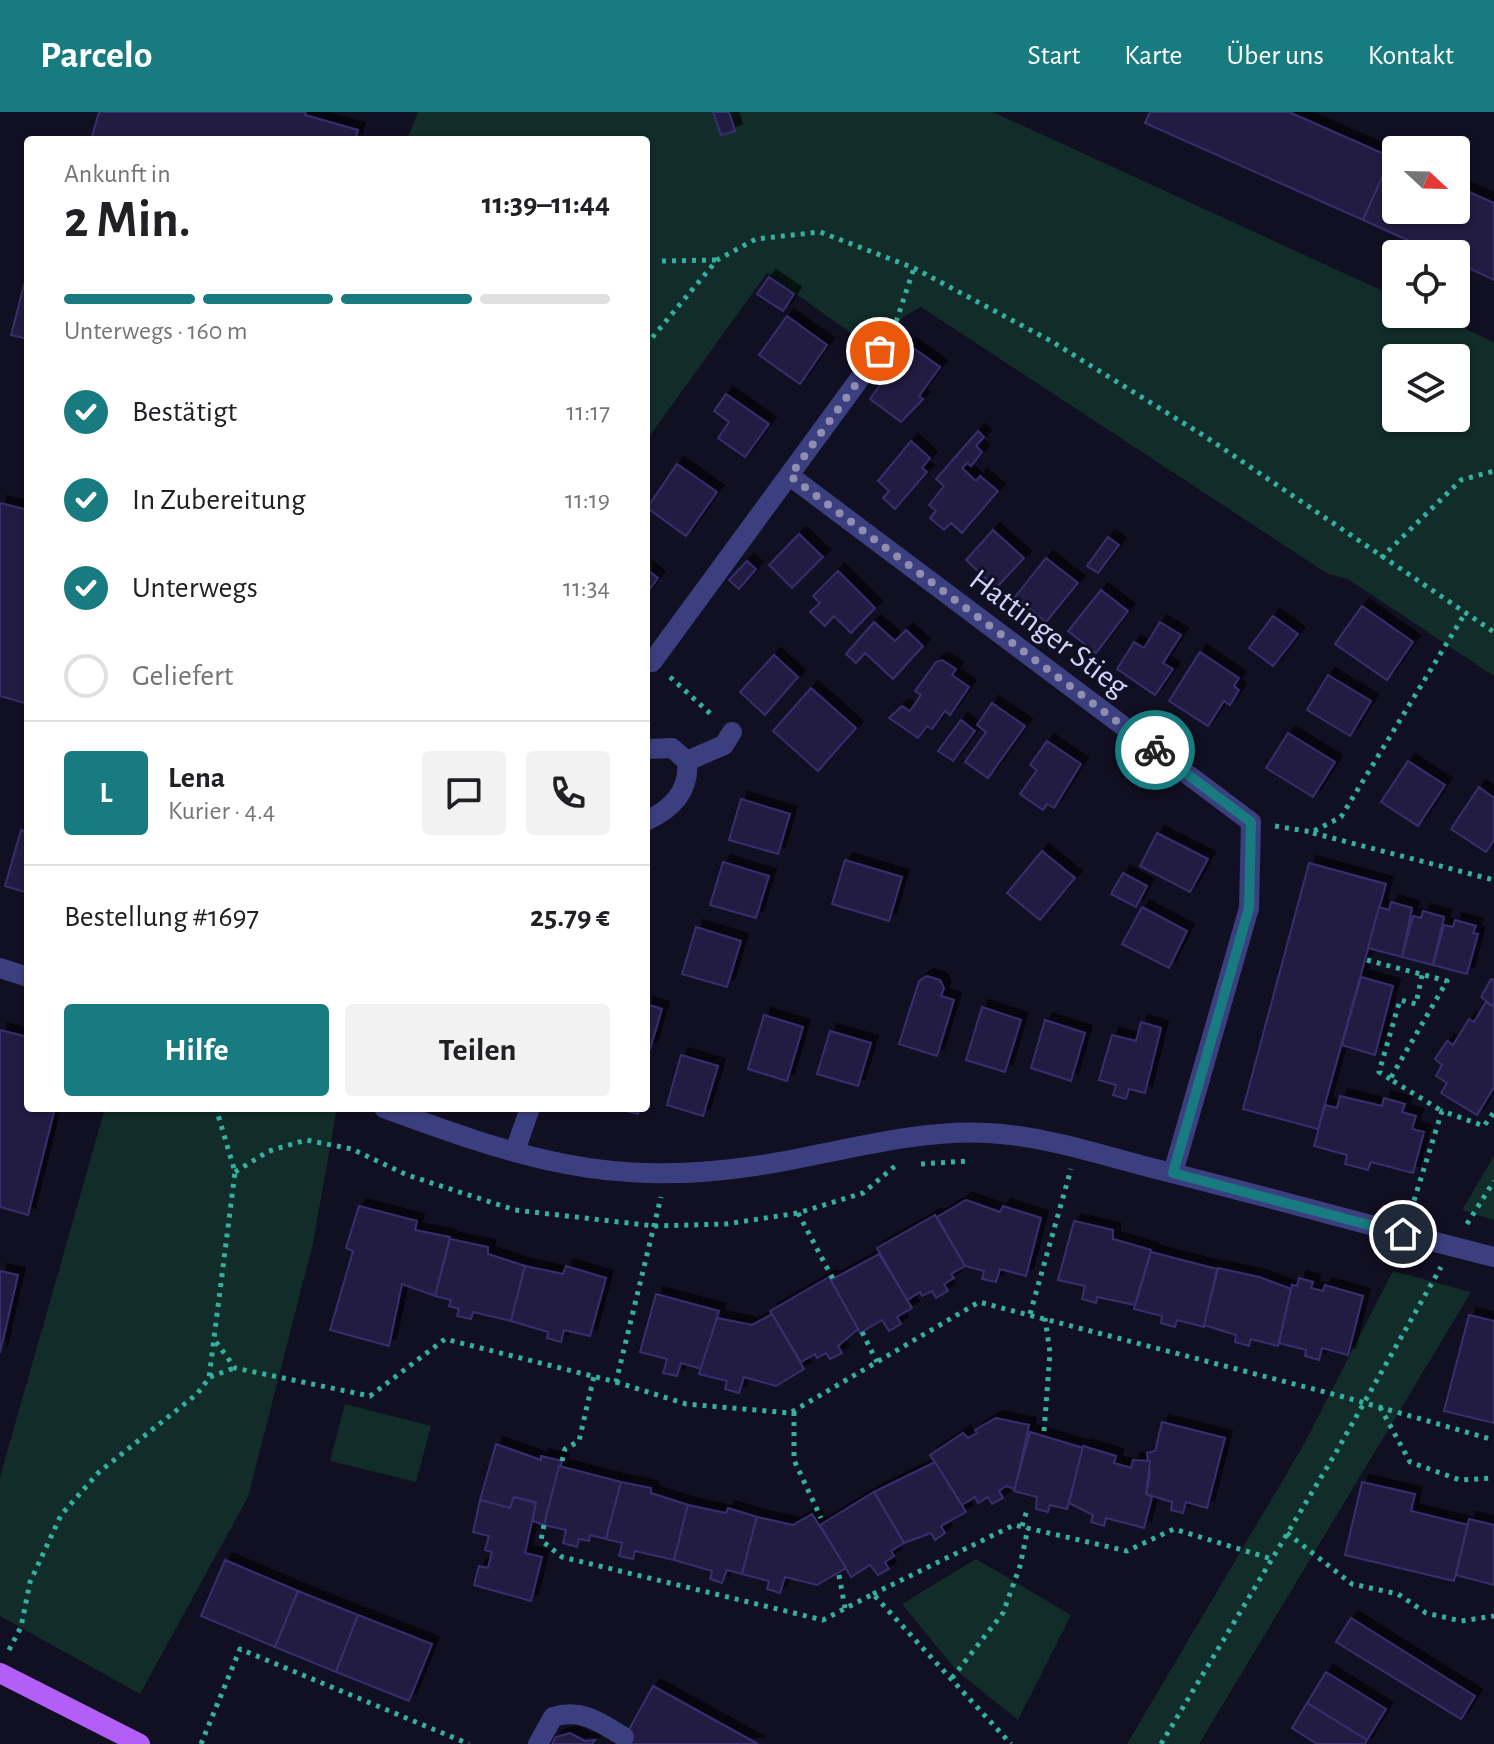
<!DOCTYPE html>
<html lang="de">
<meta charset="utf-8">
<style>
:root{--surface:#fff;--page:#f2f2f2;--text:#202124;--muted:#757577;--line:#e0e0e0;--accent:#177b7f}
body{margin:0;font-family:"Alegreya Sans",sans-serif;background:var(--page);color:var(--text);height:100vh;display:flex;flex-direction:column;font-size:30px;white-space:nowrap}
*{box-sizing:border-box;margin:0}
p{font-size:26px;color:var(--muted)}
.icon{flex:none;width:44px;height:44px;fill:none;stroke:currentColor;stroke-width:2;stroke-linecap:round;stroke-linejoin:round}
.map{position:relative;flex:1;overflow:hidden}
.sheet{position:absolute;left:24px;top:24px;width:626px;height:976px;display:flex;flex-direction:column;background:var(--surface);border-radius:8px;box-shadow:0 2px 6px #0004}
.sheet>*{flex:none}
.needle{width:52px;rotate:112deg}
.buttons{position:absolute;left:1382px;top:24px;display:grid;gap:16px}
.buttons a{display:grid;place-items:center;width:88px;height:88px;border-radius:8px;background:var(--surface);box-shadow:0 2px 6px #0004;font-size:40px}
.pin{position:absolute;display:grid;place-items:center;width:68px;height:68px;color:#fff;margin:-34px;border:4px solid #fff;border-radius:50%;box-shadow:0 2px 8px #0007}
.courier{position:absolute;display:grid;place-items:center;width:80px;height:80px;margin:-40px;border:6px solid #177b7f;border-radius:50%;background:#fff;color:#222;box-shadow:0 2px 10px #0007}
.headline em{font-style:normal;font-weight:700}
.headline div{display:flex;flex-direction:column-reverse}
.headline{display:flex;align-items:center;justify-content:space-between;height:136px;padding:0 40px}
h1{font-size:52px;font-weight:700;line-height:60px}
.bar{display:grid;grid-template-columns:repeat(4,1fr);gap:12px 8px;align-content:center;height:96px;padding:0 40px}
.bar i{height:10px;border-radius:6px;background:var(--line)}
.bar .current{background:var(--accent)}
.bar p{grid-column:span 4}
.line{display:flex;align-items:center;gap:20px;padding:0 40px;border-top:2px solid var(--line)}
.line div{flex:1}
.round{display:grid;place-items:center;flex:none;width:84px;height:84px;border-radius:8px;background:var(--page)}
ol{padding:0 40px;list-style:none}
li{display:flex;align-items:center;gap:24px;height:88px}
li p{margin-inline-start:auto}
li .icon{padding:8px;border-radius:50%;background:var(--accent);color:#fff;stroke-width:4}
li:last-child{color:var(--muted)}
li i{width:44px;height:44px;border:4px solid var(--line);border-radius:50%}
.action{display:flex;gap:16px;margin-top:auto;padding:16px 40px}
.action a{flex:1;height:92px;border-radius:8px;background:var(--accent);color:#fff;font-size:32px;font-weight:700;line-height:92px;text-align:center}
.action a+a{background:var(--page);color:var(--text)}
header{display:flex;align-items:center;gap:48px;box-sizing:border-box;height:112px;padding:0 40px;background:var(--accent);color:#fff}
header strong{font-size:38px}
nav{display:flex;gap:44px;margin-inline-start:auto;font-size:28px}
.map>svg:first-child{display:block}
</style>
<header>
<strong>Parcelo</strong>
<nav><a>Start</a><a>Karte</a><a>Über uns</a><a>Kontakt</a></nav>
</header>
<div class="map">
<svg width="1494" height="1632" viewBox="0 0 1494 1632">
<defs>
<filter id="shadow"><feDropShadow dx="7" dy="-7" stdDeviation="0" flood-color="#0009"/></filter>
</defs>
<rect width="100%" height="100%" fill="#110f22"/>
<g fill="#122c29" fill-rule="evenodd">
<path d="M418,0H993L1396,185V202H1433L1494,230V564L1348,467L1328,462L921,195L862,229L767,161L646,329V28H407ZM1396,246H1456V306H1396Z"/>
<path d="M105,996H337L313,1131L248,1385L140,1582L0,1504V1365Z"/>
<path d="M1494,1044V1108L1462,1098Z"/>
<path d="M1393,1159L1471,1180L1199,1632H1127L1304,1332Z"/>
<path d="M345,1292L431,1314L416,1370L330,1349Z"/>
<path d="M976,1447L1071,1503L1018,1608L957,1559L902,1492Z"/>
</g>
<g fill="#211c42" stroke="#372f6d" stroke-width="2" filter="url(#shadow)">
<path d="M99,0H306L305,3L358,18L355,28H91Z"/>
<path d="M713,0H729L735,19L721,23Z"/>
<path d="M1150,0H1289L1391,45L1363,108L1145,11Z"/>
<path d="M1391,45L1396,48V98H1456V74L1494,91V168L1456,150V142H1438L1363,108Z"/>
<path d="M28,158V227L11,223Z"/>
<path d="M769,165L794,182L783,199L757,182Z"/>
<path d="M787,204L827,233L800,272L759,243Z"/>
<path d="M909,233L940,255L919,284L923,287L901,310L870,287Z"/>
<path d="M726,282L769,312L745,345L718,326L729,310L714,299Z"/>
<path d="M978,319L984,325L976,334L982,340L971,354L967,351L962,356L976,369L980,364L998,379L962,421L951,411L944,418L930,406L936,399L929,393L944,374L936,367Z"/>
<path d="M911,329L930,346L922,356L927,360L895,397L883,386L889,379L878,369Z"/>
<path d="M677,352L717,380L686,424L647,396Z"/>
<path d="M0,391L28,398V592L0,584Z"/>
<path d="M993,418L1024,446L996,476L966,448Z"/>
<path d="M799,422L823,445L792,476L769,453Z"/>
<path d="M1108,425L1119,433L1098,461L1087,454Z"/>
<path d="M1046,446L1078,471L1046,510L1015,485Z"/>
<path d="M747,449L756,457L739,477L729,468Z"/>
<path d="M646,457L658,466L646,482Z"/>
<path d="M838,459L875,496L851,521L834,504L825,514L810,500L820,491L813,484Z"/>
<path d="M1101,478L1128,499L1096,541L1068,519Z"/>
<path d="M1362,494L1413,530L1387,568L1335,532Z"/>
<path d="M1273,504L1298,522L1273,554L1249,536Z"/>
<path d="M874,510L895,529L906,518L923,534L893,567L865,541L856,551L846,542Z"/>
<path d="M1160,510L1181,523L1163,551L1173,557L1155,583L1117,557L1134,530L1144,536Z"/>
<path d="M1200,540L1239,566L1234,574L1239,578L1230,593L1224,589L1208,614L1169,589Z"/>
<path d="M774,543L798,565L765,603L740,580Z"/>
<path d="M942,548L956,557L952,563L969,575L950,603L945,599L932,617L927,614L918,626L889,606L902,594L910,599L921,583L915,579L936,550Z"/>
<path d="M1328,563L1371,589L1350,624L1307,598Z"/>
<path d="M811,576L856,616L818,659L773,619Z"/>
<path d="M992,591L1025,614L988,666L965,650L986,620L977,613Z"/>
<path d="M961,608L975,619L953,649L938,639Z"/>
<path d="M1288,621L1335,650L1313,685L1266,656Z"/>
<path d="M1047,629L1081,652L1054,696L1047,692L1043,698L1020,682L1037,658L1030,653Z"/>
<path d="M1408,649L1445,673L1418,714L1381,690Z"/>
<path d="M1479,675L1494,686V728L1486,740L1451,717Z"/>
<path d="M741,687L790,702L778,742L729,728Z"/>
<path d="M21,718L28,720V781L5,774Z"/>
<path d="M1157,721L1208,747L1190,780L1140,754Z"/>
<path d="M1042,739L1075,766L1040,808L1007,781Z"/>
<path d="M845,748L902,765L889,809L832,792Z"/>
<path d="M723,750L769,764L756,806L710,793Z"/>
<path d="M1309,751L1386,772L1318,1017L1243,997Z"/>
<path d="M1123,761L1147,774L1136,795L1111,782Z"/>
<path d="M1391,790L1412,796L1402,845L1368,836L1379,795L1389,798Z"/>
<path d="M1142,795L1187,819L1169,856L1122,832Z"/>
<path d="M1423,799L1444,805L1433,853L1402,845L1413,804L1421,806Z"/>
<path d="M1455,808L1476,814L1473,821L1478,822L1467,862L1433,853L1444,813L1453,815Z"/>
<path d="M696,815L741,829L727,875L682,862Z"/>
<path d="M927,864L940,868L944,876L941,884L954,888L937,944L899,932L919,869Z"/>
<path d="M1361,865L1393,874L1375,943L1342,933Z"/>
<path d="M1491,867L1494,868V895L1481,885Z"/>
<path d="M1486,890L1494,895V975L1477,1003L1441,981L1447,971L1436,964L1442,953L1435,947L1447,929L1453,933L1469,907L1474,910Z"/>
<path d="M646,892L662,897L650,937L646,936Z"/>
<path d="M982,895L1021,908L1005,960L966,948Z"/>
<path d="M764,903L803,915L787,969L748,957Z"/>
<path d="M1045,908L1085,921L1071,969L1031,956Z"/>
<path d="M1141,910L1161,916L1145,981L1129,977L1126,987L1113,983L1116,973L1099,968L1112,923L1136,929Z"/>
<path d="M0,918L28,925V996H55L28,1103L0,1095Z"/>
<path d="M830,919L871,931L858,974L817,962Z"/>
<path d="M681,943L718,954L703,1004L667,993Z"/>
<path d="M1340,984L1382,994L1384,986L1405,992L1402,1000L1416,1004L1412,1017L1424,1020L1413,1061L1371,1050L1368,1058L1345,1052L1347,1043L1314,1034L1325,993L1337,996Z"/>
<path d="M616,996H640L638,1002Z"/>
<path d="M966,1088L1000,1100L1003,1094L1041,1106L1026,1164L1000,1157L996,1170L982,1167L984,1159L965,1154L937,1105Z"/>
<path d="M359,1094L417,1109L415,1118L450,1125L435,1184L402,1172L389,1234L330,1218L353,1139L346,1136Z"/>
<path d="M935,1103L965,1154L951,1162L954,1166L944,1172L948,1179L936,1186L932,1179L922,1184L920,1180L907,1188L877,1136Z"/>
<path d="M1074,1109L1113,1118V1127L1151,1138L1135,1193L1097,1185L1096,1191L1082,1187L1085,1174L1058,1168Z"/>
<path d="M450,1127L488,1135V1142L525,1154L511,1209L473,1200L471,1207L457,1204L459,1197L449,1194L451,1188L435,1184Z"/>
<path d="M1151,1140L1217,1157L1204,1215L1177,1208L1175,1215L1161,1211L1162,1204L1134,1197Z"/>
<path d="M879,1142L912,1196L897,1205L901,1212L889,1219L882,1208L860,1221L831,1168Z"/>
<path d="M525,1154L563,1162L566,1154L606,1166L590,1224L564,1218L561,1230L547,1226L548,1220L511,1209Z"/>
<path d="M1218,1156L1259,1165L1291,1177L1278,1234L1251,1227L1249,1234L1235,1230L1236,1223L1204,1213Z"/>
<path d="M0,1159L18,1163L0,1241Z"/>
<path d="M829,1165L858,1217L838,1234L842,1241L830,1247L826,1241L817,1246L815,1242L801,1250L770,1199Z"/>
<path d="M1299,1166L1313,1170L1311,1176L1323,1179L1325,1173L1363,1184L1348,1243L1322,1236L1319,1248L1305,1244L1306,1238L1279,1231L1292,1173L1297,1174Z"/>
<path d="M656,1182L719,1199L702,1257L681,1251L677,1264L663,1261L667,1247L640,1240Z"/>
<path d="M772,1202L804,1257L776,1274L744,1265L739,1281L725,1277L727,1269L699,1262L717,1206L752,1213Z"/>
<path d="M1469,1203L1494,1209V1311L1444,1299Z"/>
<path d="M996,1306L1029,1313L1015,1377L1006,1374L999,1379L1003,1386L992,1392L988,1385L978,1391L975,1385L962,1393L930,1343L963,1321L968,1326L977,1321L975,1318Z"/>
<path d="M1162,1310L1225,1326L1207,1396L1186,1390L1183,1401L1171,1398L1172,1390L1146,1382L1150,1363L1147,1341L1155,1339Z"/>
<path d="M1030,1320L1083,1336L1067,1397L1050,1393L1048,1400L1036,1397L1037,1385L1014,1379Z"/>
<path d="M496,1332L541,1348V1344L562,1349L544,1413L533,1409L535,1390L514,1385L510,1396L480,1388Z"/>
<path d="M1083,1334L1116,1344L1114,1351L1131,1356L1133,1348L1150,1349L1146,1382L1152,1385L1144,1416L1106,1406L1104,1414L1091,1410L1093,1403L1069,1391Z"/>
<path d="M935,1350L966,1400L941,1414L945,1421L935,1428L931,1421L904,1431L874,1380Z"/>
<path d="M559,1354L621,1370L606,1427L590,1423L589,1429L579,1427L577,1435L563,1431L566,1418L544,1413Z"/>
<path d="M621,1370L651,1376V1381L688,1393L674,1448L635,1439L633,1447L619,1444L622,1431L606,1427Z"/>
<path d="M1362,1370L1415,1382L1411,1399L1468,1413L1454,1469L1345,1443Z"/>
<path d="M874,1380L904,1431L891,1439L894,1444L885,1450L889,1457L878,1463L870,1453L851,1465L820,1413Z"/>
<path d="M514,1385L536,1391L525,1441L542,1445L531,1489L474,1473L479,1454L488,1456L492,1440L485,1438L489,1424L473,1420L480,1388L510,1396Z"/>
<path d="M688,1393L726,1401L728,1396L757,1405L742,1462L727,1458L722,1471L710,1467L712,1459L674,1448Z"/>
<path d="M812,1402L846,1456L817,1473L785,1465L780,1481L767,1477L769,1469L742,1462L757,1405L793,1413Z"/>
<path d="M1469,1407L1494,1413V1473L1456,1463Z"/>
<path d="M225,1448L298,1479L275,1535L201,1504Z"/>
<path d="M298,1479L358,1503L336,1560L275,1535Z"/>
<path d="M358,1503L432,1532L409,1589L336,1560Z"/>
<path d="M1351,1506L1475,1584L1461,1607L1336,1530Z"/>
<path d="M1326,1560L1386,1597L1367,1628L1307,1591Z"/>
<path d="M653,1574L758,1632H621Z"/>
<path d="M1307,1591L1367,1628L1365,1632H1317L1292,1616Z"/>
<path d="M570,1621L585,1629L595,1628L592,1632H552L556,1625Z"/>
</g>
<g fill="none" stroke-linecap="round" stroke-linejoin="round">
<g stroke="#35af9f" stroke-width="5" stroke-dasharray="4 6" stroke-linecap="butt">
<path d="M662,149L716,148"/>
<path d="M893,219L914,156"/>
<path d="M646,233L717,148L756,127L820,120L914,156L1051,229L1206,325L1494,520"/>
<path d="M1381,446L1461,368L1494,359"/>
<path d="M670,565L713,604"/>
<path d="M1275,714L1312,720L1341,705L1464,503"/>
<path d="M1313,721L1494,768"/>
<path d="M1367,848L1447,869L1390,967L1442,999"/>
<path d="M1390,967L1379,960L1400,888L1416,892L1422,863"/>
<path d="M921,1052L967,1049"/>
<path d="M235,1060L269,1039L306,1028L352,1037L407,1063L515,1098L654,1114L726,1112L798,1101L863,1081L895,1054"/>
<path d="M1411,1098L1442,999L1484,1014L1494,1000"/>
<path d="M798,1101L833,1167"/>
<path d="M1467,1112L1494,1069"/>
<path d="M1030,1202L1071,1057"/>
<path d="M862,1220L877,1250"/>
<path d="M216,1230L235,1256L370,1284L445,1227L616,1270L661,1085"/>
<path d="M210,1265L234,1256"/>
<path d="M616,1270L686,1292L790,1301L979,1190L1344,1285L1494,1328"/>
<path d="M1380,1295L1410,1350L1460,1368L1494,1366"/>
<path d="M794,1300V1348L821,1406"/>
<path d="M1044,1319L1050,1241L1045,1206"/>
<path d="M562,1349L565,1337L579,1329L594,1264"/>
<path d="M544,1413L541,1428L562,1445L823,1508L873,1482L1011,1632"/>
<path d="M1022,1414L1027,1398"/>
<path d="M1287,1421L1352,1472L1398,1482L1426,1501L1461,1509L1494,1504"/>
<path d="M839,1463L845,1496"/>
<path d="M873,1482L1014,1413L1127,1439L1174,1417L1272,1447"/>
<path d="M9,1538L21,1515L30,1470L61,1403L99,1360L197,1282L209,1266L235,1060L216,996"/>
<path d="M952,1566L1003,1501L1020,1454L1028,1416"/>
<path d="M201,1632L240,1537L469,1632"/>
<path d="M1161,1632L1335,1342L1441,1155"/>
</g>
<g stroke="#3c3f7f" stroke-width="20">
<path d="M790,364L1251,710L1249,796L1173,1061"/>
<path d="M652,550L880,239"/>
<path d="M646,637L672,636L687,649C690,679 672,697 646,709"/>
<path d="M687,649L724,633L732,620"/>
<path d="M0,856L28,865"/>
<path d="M384,996C520,1046 608,1076 755,1054C832,1043 909,1017 988,1021C1046,1024 1104,1044 1160,1058C1272,1086 1382,1117 1494,1145"/>
<path d="M515,1039L530,996"/>
<path d="M538,1632L553,1605C581,1596 600,1610 624,1625"/>
</g>
<path stroke="#b35ff7" stroke-width="20" d="M0,1561L140,1632"/>
</g>
<g fill="none" stroke-linecap="round" stroke-linejoin="round">
<path stroke="#908eb0" stroke-width="8" stroke-dasharray="0 14.4" d="M880,239L790,364L1155,638"/>
<path stroke="#177b7f" stroke-width="10" d="M1155,638L1251,710L1249,796L1173,1061L1403,1122"/>
</g>
<g text-anchor="middle" dominant-baseline="central" stroke-width="6" stroke-linejoin="round" paint-order="stroke">
<g font-size="32" fill="#d4d3fd" stroke="#110f22">
<text transform="translate(1049 521) rotate(37)">Hattinger Stieg</text>
</g>
</g>
</svg>
<div class="buttons">
<a><svg class="needle" viewBox="-14 -14 28 28"><path d="M0-13l5 13h-10z" fill="#e53935"/><path d="M0 13l5-13h-10z" fill="#757577"/></svg></a>
<a><svg class="icon" aria-label="locate" viewBox="0 0 24 24"><circle cx="12" cy="12" r="6"/><path d="M12 2v4M12 18v4M2 12h4M18 12h4"/></svg></a>
<a><svg class="icon" aria-label="layers" viewBox="0 0 24 24"><path d="M12 4l9 5-9 5-9-5zM3 14l9 5 9-5"/></svg></a>
</div>
<div class="pin" style="left:880px;top:239px;background:#ea580c"><svg class="icon" aria-label="bag" viewBox="0 0 24 24"><path d="M5 8h14l-1 12H6zM9 8a3 3 0 0 1 6 0"/></svg></div>
<div class="pin" style="left:1403px;top:1122px;background:#1f2937"><svg class="icon" aria-label="home" viewBox="0 0 24 24"><path d="M3 11l9-7 9 7M6 9v11h12V9"/></svg></div>
<div class="courier" style="left:1155px;top:638px"><svg class="icon" aria-label="bike" viewBox="0 0 24 24"><circle cx="6" cy="16" r="4"/><circle cx="18" cy="16" r="4"/><path d="M6 16l4-8h5l3 8M10 8l3 8H6M13 5h3"/></svg></div>
<section class="sheet">
<div class="headline"><div><h1>2 Min.</h1><p>Ankunft in</p></div><em>11:39–11:44</em></div>
<div class="bar"><i class="current"></i><i class="current"></i><i class="current"></i><i></i><p>Unterwegs · 160 m</p></div>
<ol>
<li><svg class="icon" aria-label="check" viewBox="0 0 24 24"><path d="M5 12l5 5 9-10"/></svg>Bestätigt<p>11:17</p></li>
<li><svg class="icon" aria-label="check" viewBox="0 0 24 24"><path d="M5 12l5 5 9-10"/></svg>In Zubereitung<p>11:19</p></li>
<li><svg class="icon" aria-label="check" viewBox="0 0 24 24"><path d="M5 12l5 5 9-10"/></svg>Unterwegs<p>11:34</p></li>
<li><i></i>Geliefert</li>
</ol>
<div class="line" style="height:144px"><b class="round" style="background:var(--accent);color:#fff">L</b><div><b>Lena</b><p>Kurier · 4.4</p></div><a class="round"><svg class="icon" aria-label="chat" viewBox="0 0 24 24"><path d="M4 5h16v11H9l-5 4z"/></svg></a><a class="round"><svg class="icon" aria-label="phone" viewBox="0 0 24 24"><path d="M5 4h4l2 5-3 2q2 4 5 5l2-3 5 2v4C11 20 4 13 5 4z"/></svg></a></div>
<div class="line" style="height:104px"><div>Bestellung #1697</div><b>25.79 €</b></div>
<div class="action"><a>Hilfe</a><a>Teilen</a></div>
</section>
</div>
